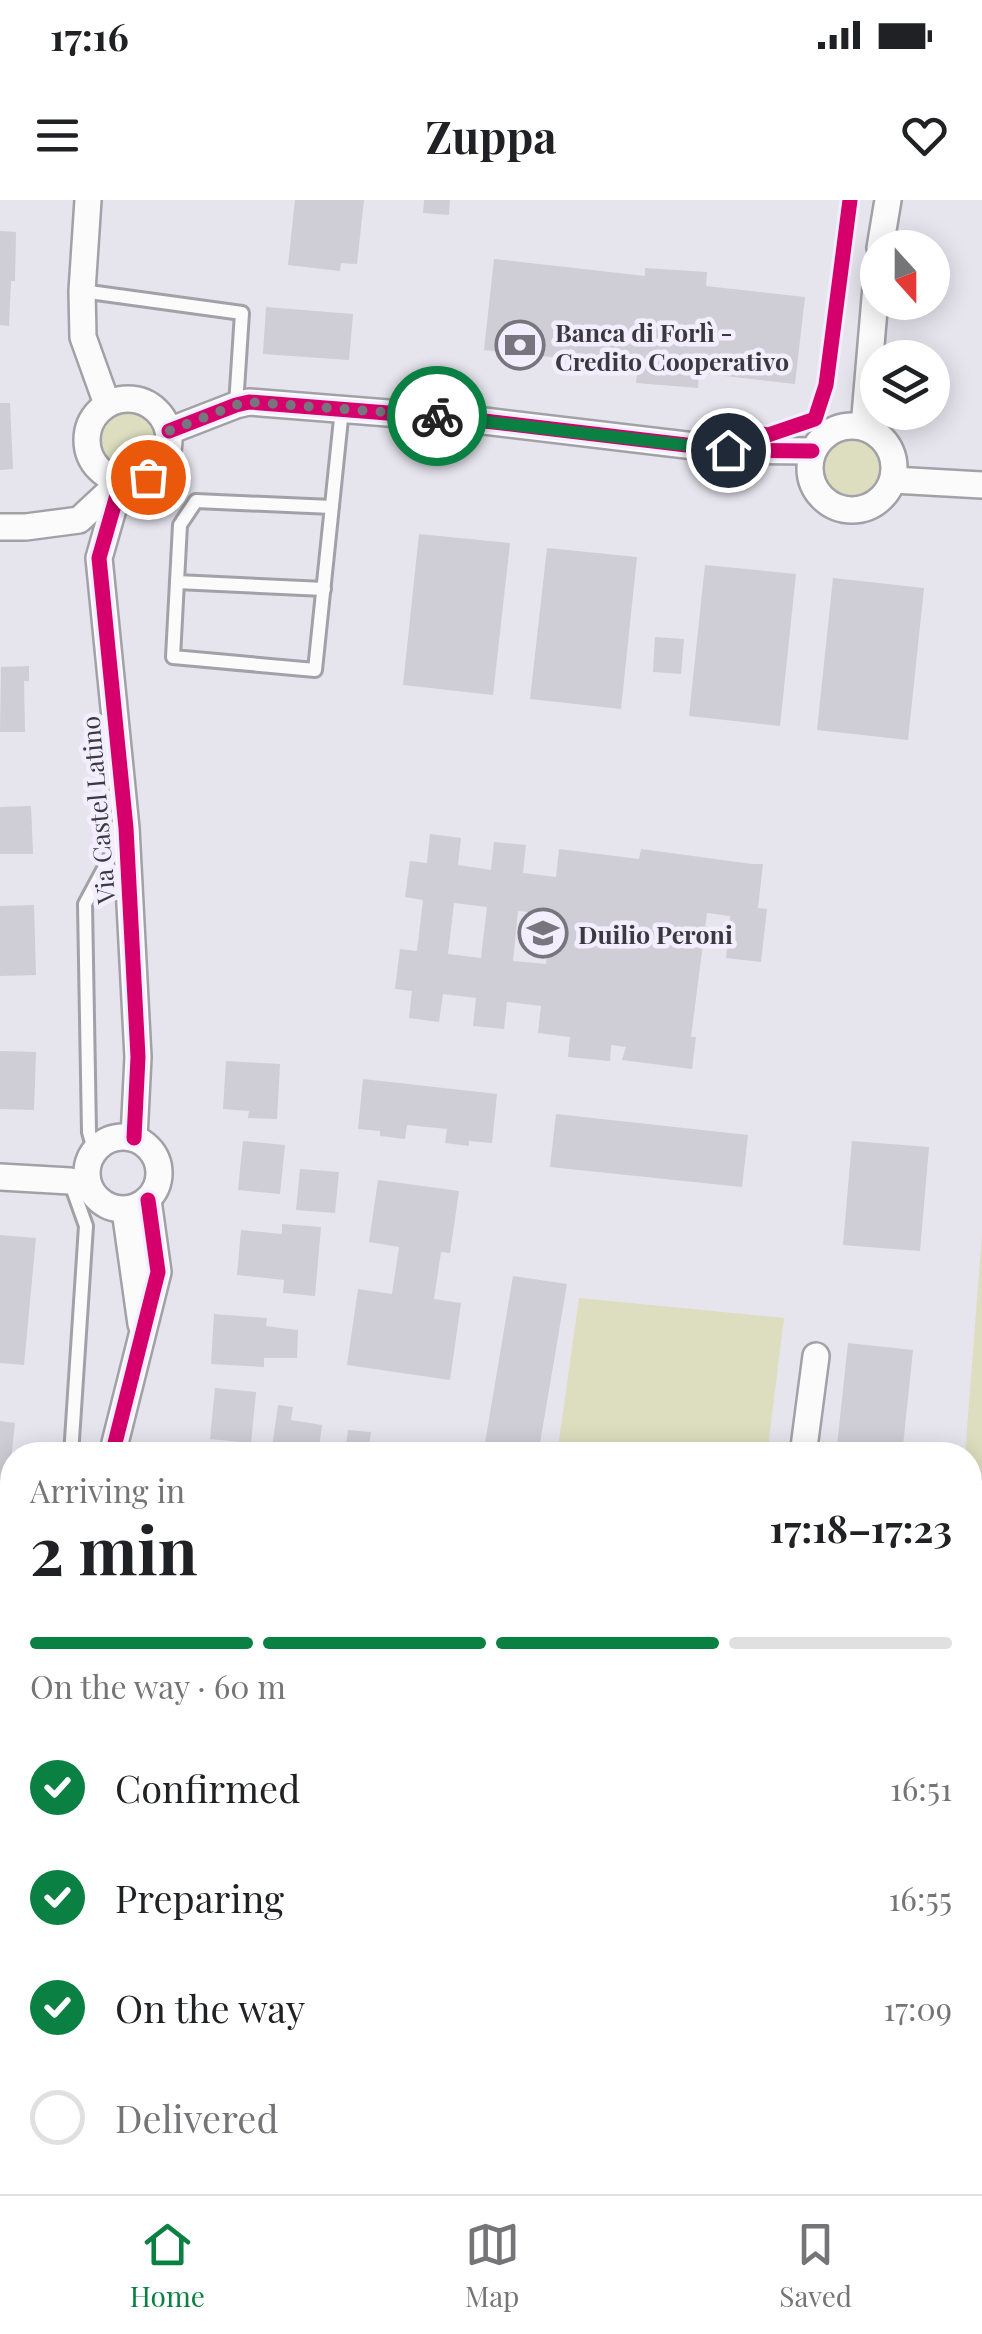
<!DOCTYPE html>
<meta charset="utf-8">
<style>
:root{--surface:#fff;--page:#f2f2f2;--text:#202124;--muted:#757577;--line:#e0e0e0;--accent:#0b8043}
body{margin:0;font-family:"Playfair Display",serif;background:var(--page);color:var(--text);height:100vh;display:flex;flex-direction:column;font-size:38px;white-space:nowrap}
*{box-sizing:border-box;margin:0}
p{font-size:32px;color:var(--muted)}
.icon{flex:none;width:55px;height:55px;fill:none;stroke:currentColor;stroke-width:2;stroke-linecap:round;stroke-linejoin:round}
.map{position:relative;flex:1;overflow:hidden}
.sheet{position:absolute;left:0px;top:1242px;width:982px;height:752px;display:flex;flex-direction:column;background:var(--surface);border-radius:40px 40px 0 0;box-shadow:0 5px 25px #0003}
.sheet>*{flex:none}
.needle{width:65px;rotate:159deg}
.fabs{position:absolute;left:860px;top:30px;display:grid;gap:20px}
.fabs a{display:grid;place-items:center;width:90px;height:90px;border-radius:50%;background:var(--surface);box-shadow:0 5px 25px #0003;font-size:50px}
.pin{position:absolute;display:grid;place-items:center;width:85px;height:85px;color:#fff;margin:-42px;border:5px solid #fff;border-radius:50%;box-shadow:0 2px 10px #0007}
.courier{position:absolute;display:grid;place-items:center;width:100px;height:100px;margin:-50px;border:8px solid #0b8043;border-radius:50%;background:#fff;color:#222;box-shadow:0 2px 12px #0007}
.head em{font-style:normal;font-weight:700}
.head div{display:flex;flex-direction:column-reverse}
.head{display:flex;align-items:center;justify-content:space-between;height:170px;padding:0 30px}
h1{font-size:65px;font-weight:700;line-height:75px}
.bar{display:grid;grid-template-columns:repeat(4,1fr);gap:15px 10px;align-content:center;height:120px;padding:0 30px}
.bar i{height:12px;border-radius:8px;background:var(--line)}
.bar .active{background:var(--accent)}
.bar p{grid-column:span 4}
ol{padding:0 30px;list-style:none}
li{display:flex;align-items:center;gap:30px;height:110px}
li p{margin-inline-start:auto}
li .icon{padding:10px;border-radius:50%;background:var(--accent);color:#fff;stroke-width:4}
li:last-child{color:var(--muted)}
li i{width:55px;height:55px;border:5px solid var(--line);border-radius:50%}
.status{display:flex;justify-content:space-between;align-items:center;height:70px;padding:0 50px;background:var(--surface);direction:ltr}
.status svg{height:28px;fill:currentColor}
header{display:flex;justify-content:space-between;align-items:center;height:130px;padding:0 30px;background:var(--surface);font-size:45px;font-weight:700}
.tab-bar{display:flex;justify-content:space-around;align-items:center;height:140px;border-top:2px solid var(--line);background:var(--surface);font-size:28px;color:var(--muted)}
.tab-bar a{display:grid;justify-items:center;gap:5px}
.tab-bar .active{color:var(--accent)}
.map>svg:first-child{display:block}
</style>
<div class="status"><b>17:16</b><svg viewBox="0 0 49 12"><path d="M0 12V9h3v3zM5 12V6h3v6zM10 12V3h3v9zM15 12V0h3v12zM26 1h20v11H26zM47 4h2v5h-2z"/></svg></div>
<header><svg class="icon" aria-label="menu" viewBox="0 0 24 24"><path d="M4 6h16M4 12h16M4 18h16"/></svg>Zuppa<svg class="icon" aria-label="heart" viewBox="0 0 24 24"><path d="M12 20l-8-8c-3-5 5-10 8-4 3-6 11-1 8 4z"/></svg></header>
<div class="map">
<svg width="982" height="1994" viewBox="0 0 982 1994">
<rect width="100%" height="100%" fill="#e6e4ed"/>
<g fill="#dddebf">
<circle cx="128" cy="240" r="33"/>
<circle cx="852" cy="268" r="29"/>
<path d="M982,1035V1433H970V1255H965Z"/>
<path d="M579,1098L784,1118L767,1255H557Z"/>
<path d="M982,1529V1775L978,1776L970,1746V1532Z"/>
</g>
<g fill="#cfcdd5" fill-rule="evenodd">
<path d="M295,0H364L357,64L341,63L340,71L288,65Z"/>
<path d="M424,0H450L449,15L423,13Z"/>
<path d="M0,31L16,32L15,81H11L9,126L0,125Z"/>
<path d="M494,59L645,76V68L707,72L706,86L805,97L795,184L699,173L698,188L636,183L638,166L484,150Z"/>
<path d="M266,107L353,114L349,160L263,154Z"/>
<path d="M0,203H10L13,269L0,270Z"/>
<path d="M419,334L510,343L493,495L403,485Z"/>
<path d="M547,348L637,357L621,509L530,499Z"/>
<path d="M705,365L796,374L780,526L689,516Z"/>
<path d="M833,378L924,388L908,540L817,530Z"/>
<path d="M655,437L684,439L681,474L653,472Z"/>
<path d="M29,466V481H24L25,532H0L1,467Z"/>
<path d="M31,606L33,654H0V607Z"/>
<path d="M430,634L461,638L458,665L491,670L494,642L526,645L523,673L556,677L559,649L639,659L641,649L752,664H763L758,708L767,709L761,762L726,758L730,716L707,713L691,837H696L692,869L622,860L626,847L611,845L610,861L568,857L570,837L538,833L541,806L507,802L504,829L473,826L476,798L443,794L439,822L409,818L412,791L395,789L400,749L417,751L423,700L405,697L410,661L427,663ZM454,703L487,707L481,758L448,754ZM518,711L552,714L546,764L513,761Z"/>
<path d="M34,705L36,775L0,776V706Z"/>
<path d="M0,851L36,852L34,910L0,909Z"/>
<path d="M226,861L280,864L277,919L248,918L249,911L223,909Z"/>
<path d="M363,879L497,894L492,943L469,941V946L445,943L447,929L407,925L405,939L380,936V931L358,929Z"/>
<path d="M556,914L748,935L742,987L550,967Z"/>
<path d="M243,941L285,945L280,994L238,990Z"/>
<path d="M852,941L929,947L920,1051L843,1045Z"/>
<path d="M300,969L339,972L335,1013L296,1010Z"/>
<path d="M378,980L459,991L450,1053L441,1052L434,1099L461,1103L450,1180L347,1165L358,1089L392,1094L399,1047L369,1042Z"/>
<path d="M282,1024L321,1027L315,1096L283,1093L284,1080L237,1075L241,1030L282,1034Z"/>
<path d="M0,1035L36,1038L24,1165L0,1163Z"/>
<path d="M513,1076L567,1084L538,1255H483Z"/>
<path d="M214,1114L267,1118L266,1126L298,1130L297,1158H264V1167L211,1164Z"/>
<path d="M848,1143L913,1150L902,1255H836Z"/>
<path d="M215,1188L256,1192L251,1243L210,1239Z"/>
<path d="M278,1205L293,1207L291,1220L322,1225L318,1255H271Z"/>
<path d="M0,1221L15,1223L10,1269H12V1283L11,1297L7,1296L5,1317L0,1316Z"/>
<path d="M348,1230L371,1232L368,1255H345Z"/>
</g>
<g fill="none" stroke-linecap="round" stroke-linejoin="round">
<g stroke="#a2a1a7" stroke-width="18">
<g id="service">
<path d="M82,91L242,113L236,205"/>
<path d="M332,307L196,301L180,325L173,457L315,470L342,209"/>
<path d="M177,382L324,389"/>
<path d="M94,950L89,932L85,704L122,635"/>
<path d="M71,984L86,1026L71,1255"/>
</g>
</g>
<g stroke="#a2a1a7" stroke-width="30">
<g id="minor">
<path d="M88,0L82,91L83,137L107,204"/>
<path d="M880,48L888,0"/>
<circle cx="128" cy="240" r="41"/>
<circle cx="852" cy="268" r="42"/>
<path d="M864,227L878,63"/>
<path d="M169,231L236,205L249,202L476,220L728,250L812,251"/>
<path d="M893,280L982,285"/>
<path d="M121,281L99,358L126,628L138,857L134,938"/>
<path d="M0,327H26L79,320L121,281"/>
<circle cx="123" cy="973" r="36"/>
<path d="M0,977L70,981L89,988"/>
<path d="M125,1010L141,1124"/>
<path d="M112,1255L158,1072L148,1000"/>
<path d="M803,1255L816,1156"/>
<path d="M0,1933L12,1884"/>
</g>
</g>
<g stroke="#a2a1a7" stroke-width="42">
<g id="secondary">
<path d="M970,1844L982,1842"/>
<path d="M0,1960L12,1957"/>
<path d="M120,1982L131,1994"/>
<path d="M340,1994L388,1982"/>
</g>
</g>
<use href="#service" stroke="#fbfbfc" stroke-width="12"/>
<use href="#minor" stroke="#fbfbfc" stroke-width="25"/>
<use href="#secondary" stroke="#fbfbfc" stroke-width="38"/>
<g stroke="#f3eefe" stroke-width="21">
<g id="cycleway">
<path d="M169,231L236,205L249,202L476,220L728,250L812,251"/>
<path d="M728,250L732,228L768,235L815,219L826,185L850,0"/>
<path d="M121,281L99,358L126,628L138,857L134,938"/>
<path d="M112,1255L158,1072L148,1000"/>
</g>
</g>
<use href="#cycleway" stroke="#d6006c" stroke-width="15"/>
</g>
<g fill="none" stroke-linecap="round" stroke-linejoin="round">
<path stroke="#77757d" stroke-width="10" stroke-dasharray="0 18" d="M148,277C164,264 170,252 169,231L236,205L249,202L437,216"/>
<path stroke="#0b8043" stroke-width="12" d="M437,216L728,250"/>
</g>
<defs>
<g id="bank-ring" transform="scale(2.5)"><circle r="9.5" fill="#f3eefe" stroke="#77757d" stroke-width="1.5"/><path d="M-6-4H6V4H-6ZM0-2.3a2.3 2.3 0 1 0 0 4.6a2.3 2.3 0 1 0 0-4.6Z" fill="#77757d"/></g>
<g id="school-ring" transform="scale(2.5)"><circle r="9.5" fill="#f3eefe" stroke="#77757d" stroke-width="1.5"/><path d="M0-5L7-2L0 1L-7-2ZM-4 1L0 2.5L4 1V4Q0 6-4 4Z" fill="#77757d"/></g>
</defs>
<g fill-rule="evenodd">
<use href="#bank-ring" x="520" y="145"/>
<use href="#school-ring" x="543" y="733"/>
</g>
<g text-anchor="middle" dominant-baseline="central" stroke-width="9" stroke-linejoin="round" paint-order="stroke">
<g font-size="25" font-weight="bold" fill="#3b3940" stroke="#f3eefe" text-anchor="start">
<text x="555" y="131">Banca di Forlì -<tspan x="555" dy="29">Credito Cooperativo</tspan></text>
<text x="578" y="733">Duilio Peroni</text>
</g>
<g font-size="25" fill="#3b3940" stroke="#f3eefe">
<text transform="translate(97 610) rotate(-95)">Via Castel Latino</text>
</g>
</g>
</svg>
<div class="fabs">
<a><svg class="needle" viewBox="-14 -14 28 28"><path d="M0-13l5 13h-10z" fill="#e53935"/><path d="M0 13l5-13h-10z" fill="#757577"/></svg></a>
<a><svg class="icon" aria-label="layers" viewBox="0 0 24 24"><path d="M12 4l9 5-9 5-9-5zM3 14l9 5 9-5"/></svg></a>
</div>
<div class="pin" style="left:148px;top:277px;background:#ea580c"><svg class="icon" aria-label="bag" viewBox="0 0 24 24"><path d="M5 8h14l-1 12H6zM9 8a3 3 0 0 1 6 0"/></svg></div>
<div class="pin" style="left:728px;top:250px;background:#1f2937"><svg class="icon" aria-label="home" viewBox="0 0 24 24"><path d="M3 11l9-7 9 7M6 9v11h12V9"/></svg></div>
<div class="courier" style="left:437px;top:216px"><svg class="icon" aria-label="bike" viewBox="0 0 24 24"><circle cx="6" cy="16" r="4"/><circle cx="18" cy="16" r="4"/><path d="M6 16l4-8h5l3 8M10 8l3 8H6M13 5h3"/></svg></div>
<section class="sheet">
<div class="head"><div><h1>2 min</h1><p>Arriving in</p></div><em>17:18–17:23</em></div>
<div class="bar"><i class="active"></i><i class="active"></i><i class="active"></i><i></i><p>On the way · 60 m</p></div>
<ol>
<li><svg class="icon" aria-label="check" viewBox="0 0 24 24"><path d="M5 12l5 5 9-10"/></svg>Confirmed<p>16:51</p></li>
<li><svg class="icon" aria-label="check" viewBox="0 0 24 24"><path d="M5 12l5 5 9-10"/></svg>Preparing<p>16:55</p></li>
<li><svg class="icon" aria-label="check" viewBox="0 0 24 24"><path d="M5 12l5 5 9-10"/></svg>On the way<p>17:09</p></li>
<li><i></i>Delivered</li>
</ol>
</section>
</div>
<nav class="tab-bar">
<a class="active"><svg class="icon" aria-label="home" viewBox="0 0 24 24"><path d="M3 11l9-7 9 7M6 9v11h12V9"/></svg>Home</a>
<a><svg class="icon" aria-label="map" viewBox="0 0 24 24"><path d="M3 6l6-2 6 2 6-2v14l-6 2-6-2-6 2zM9 4v14M15 6v14"/></svg>Map</a>
<a><svg class="icon" aria-label="saved" viewBox="0 0 24 24"><path d="M7 4h10v16l-5-4-5 4z"/></svg>Saved</a>
</nav>
